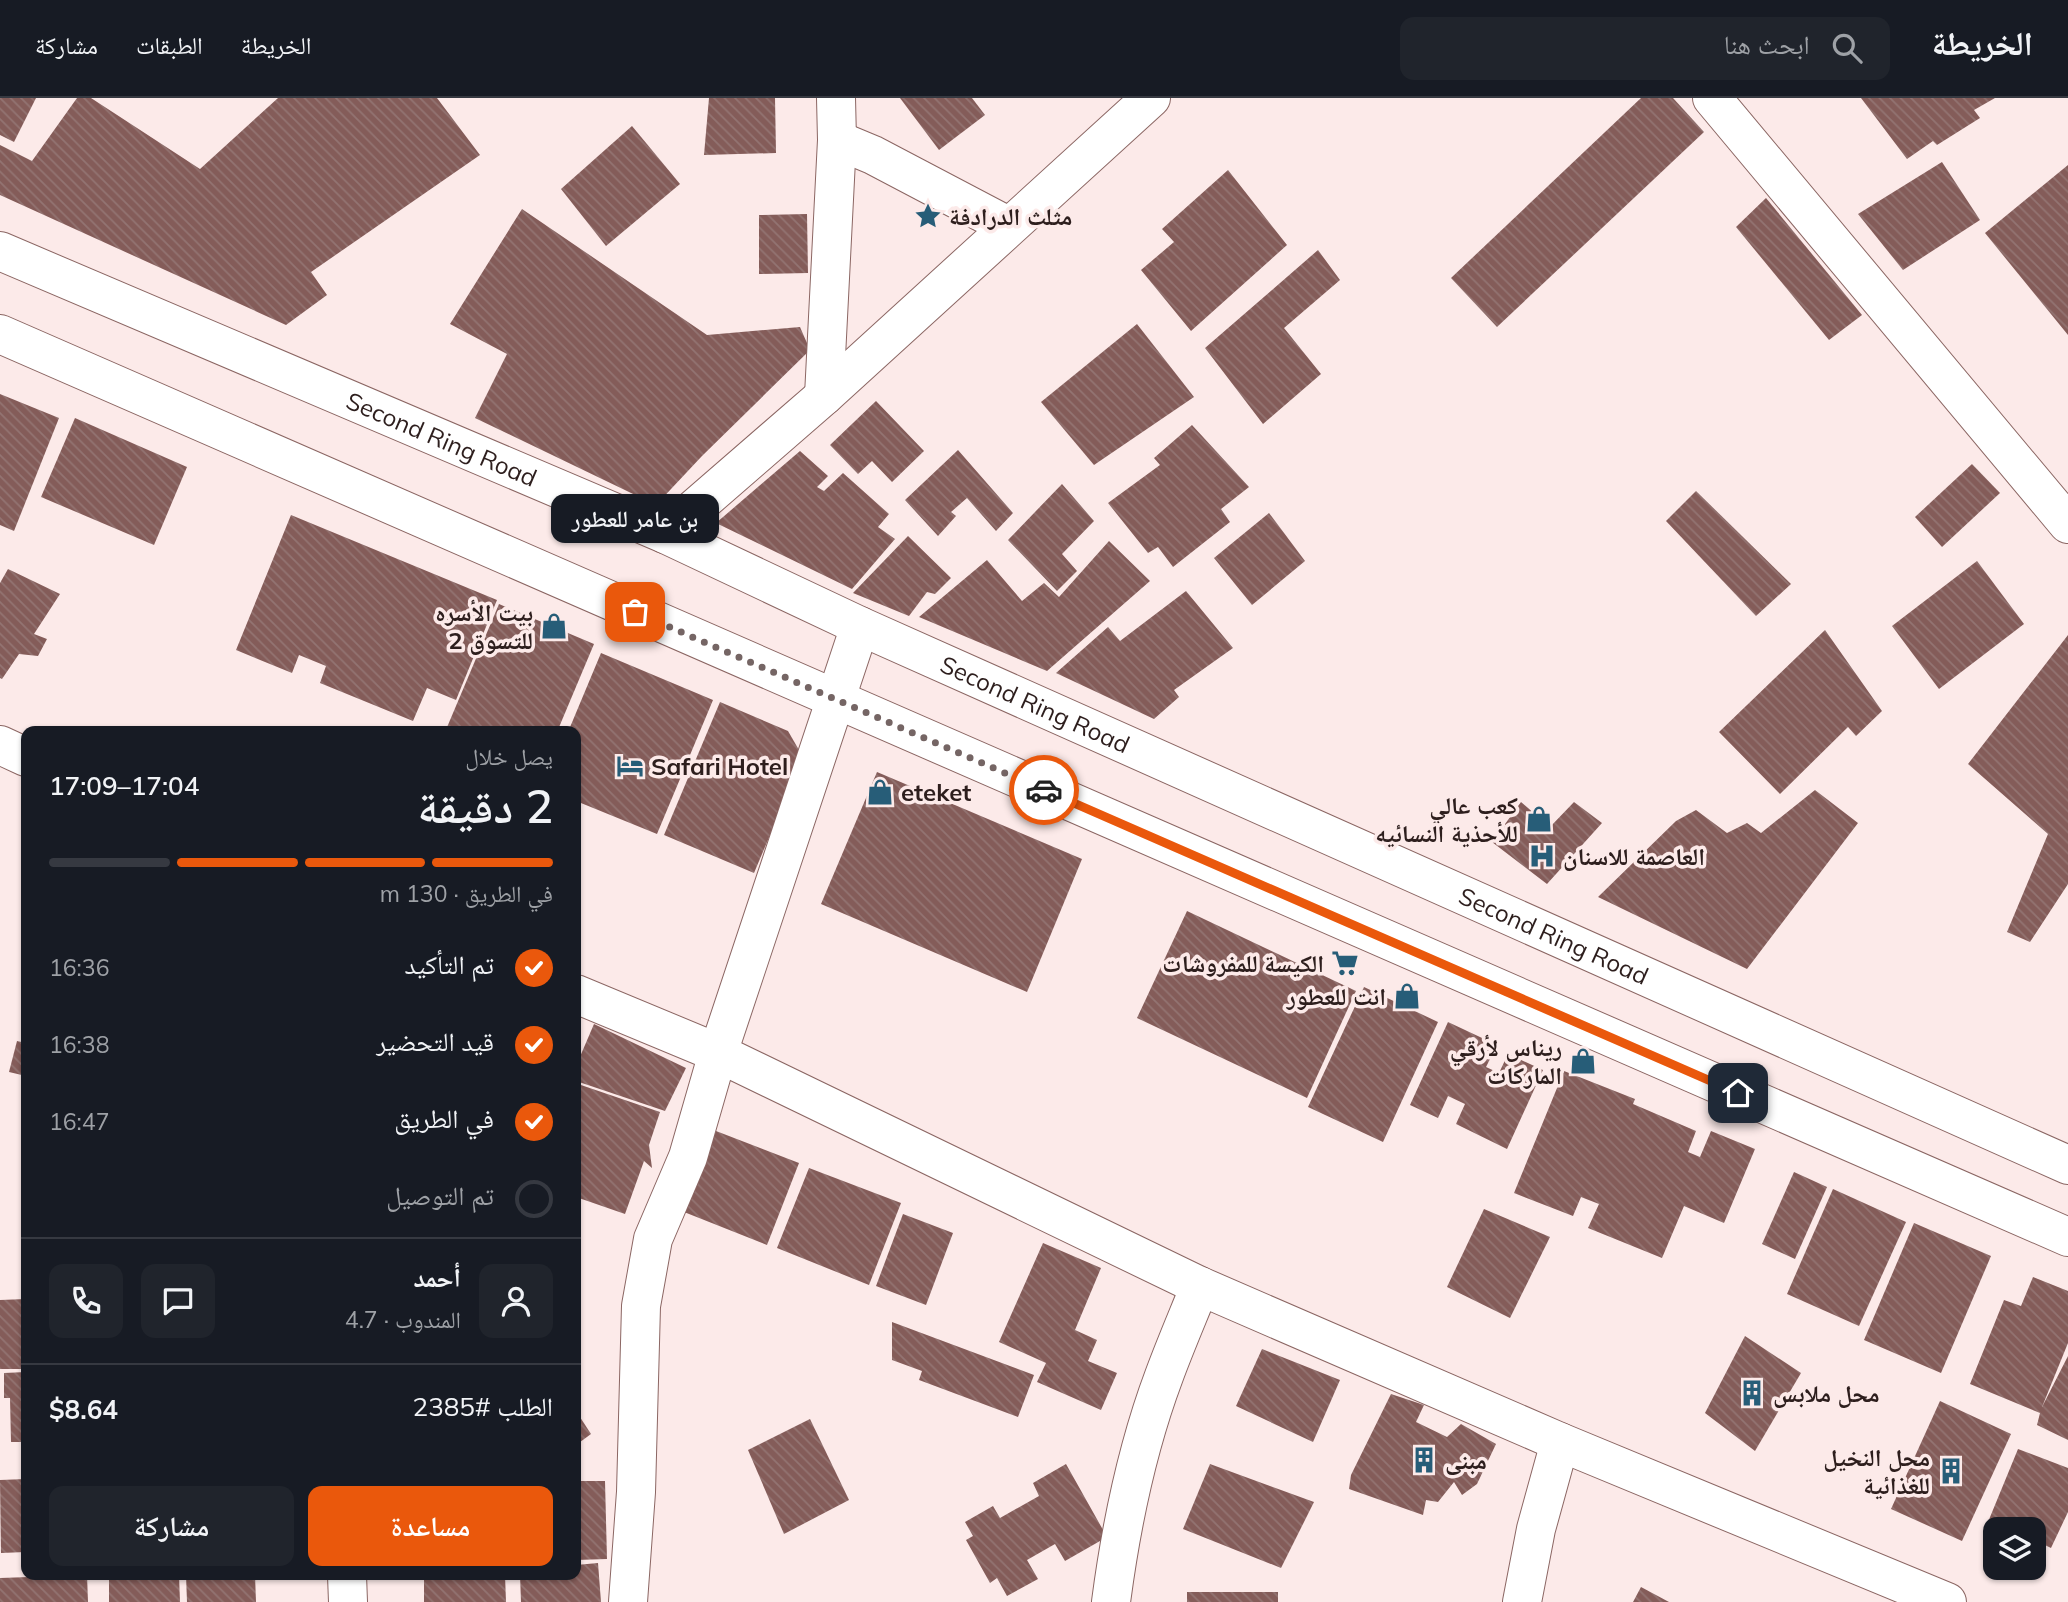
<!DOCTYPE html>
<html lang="ar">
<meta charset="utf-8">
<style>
:root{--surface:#171b24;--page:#20242c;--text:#f1f3f6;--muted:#9ea1a6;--line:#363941;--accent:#ea580c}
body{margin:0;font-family:Mulish,"Noto Naskh Arabic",sans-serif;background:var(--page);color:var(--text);direction:rtl;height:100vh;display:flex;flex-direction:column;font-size:26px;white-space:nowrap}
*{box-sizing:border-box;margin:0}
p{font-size:23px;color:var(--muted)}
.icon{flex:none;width:38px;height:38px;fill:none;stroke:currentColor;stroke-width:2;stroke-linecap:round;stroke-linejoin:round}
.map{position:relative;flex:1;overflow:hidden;direction:ltr}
.side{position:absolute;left:21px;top:628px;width:560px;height:854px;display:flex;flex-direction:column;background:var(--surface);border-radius:14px;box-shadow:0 2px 5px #0004;direction:rtl}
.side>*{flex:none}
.buttons{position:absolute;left:1983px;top:1419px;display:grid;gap:14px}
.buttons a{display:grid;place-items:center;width:63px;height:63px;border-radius:14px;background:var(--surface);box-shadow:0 2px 5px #0004;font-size:35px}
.pin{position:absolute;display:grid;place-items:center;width:60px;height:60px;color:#fff;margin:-30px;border-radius:14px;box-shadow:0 4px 10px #0006}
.courier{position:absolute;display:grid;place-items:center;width:70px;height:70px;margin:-35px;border:5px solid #ea580c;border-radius:50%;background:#fff;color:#222;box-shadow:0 2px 9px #0007}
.bubble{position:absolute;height:49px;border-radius:14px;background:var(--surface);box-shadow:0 2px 5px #0004;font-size:23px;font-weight:600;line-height:49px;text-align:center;direction:rtl}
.summary em{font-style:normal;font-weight:600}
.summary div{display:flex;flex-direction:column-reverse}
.summary{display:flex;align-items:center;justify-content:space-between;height:119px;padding:0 28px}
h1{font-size:46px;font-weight:600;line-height:52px}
.bar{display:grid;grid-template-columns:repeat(4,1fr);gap:10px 7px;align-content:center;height:84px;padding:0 28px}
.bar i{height:9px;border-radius:5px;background:var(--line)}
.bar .current{background:var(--accent)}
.bar p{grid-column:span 4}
.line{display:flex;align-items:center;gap:18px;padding:0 28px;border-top:2px solid var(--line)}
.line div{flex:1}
.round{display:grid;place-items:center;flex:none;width:74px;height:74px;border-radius:14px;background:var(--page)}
ol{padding:0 28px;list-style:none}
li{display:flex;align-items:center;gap:21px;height:77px}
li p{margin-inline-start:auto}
li .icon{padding:7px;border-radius:50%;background:var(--accent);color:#fff;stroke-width:4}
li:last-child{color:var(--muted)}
li i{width:38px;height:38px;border:4px solid var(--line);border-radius:50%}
.primary-button{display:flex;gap:14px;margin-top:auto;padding:14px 28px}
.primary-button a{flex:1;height:80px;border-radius:14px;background:var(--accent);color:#fff;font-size:28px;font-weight:600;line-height:80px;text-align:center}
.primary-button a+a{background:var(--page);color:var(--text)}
header{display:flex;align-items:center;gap:42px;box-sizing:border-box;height:98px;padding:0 35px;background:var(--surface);border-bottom:2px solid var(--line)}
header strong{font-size:33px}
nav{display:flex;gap:38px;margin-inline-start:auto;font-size:24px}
.search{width:490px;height:63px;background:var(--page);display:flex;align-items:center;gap:18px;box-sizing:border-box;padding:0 24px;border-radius:14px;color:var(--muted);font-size:26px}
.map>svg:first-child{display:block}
</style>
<header>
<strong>الخريطة</strong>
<div class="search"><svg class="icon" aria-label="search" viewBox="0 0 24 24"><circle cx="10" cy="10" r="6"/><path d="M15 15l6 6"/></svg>ابحث هنا</div>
<nav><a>الخريطة</a><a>الطبقات</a><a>مشاركة</a></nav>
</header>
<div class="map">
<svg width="2068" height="1504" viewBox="0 0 2068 1504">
<defs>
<pattern id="building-back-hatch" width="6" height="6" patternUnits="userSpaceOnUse" patternTransform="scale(1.75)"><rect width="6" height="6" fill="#845c59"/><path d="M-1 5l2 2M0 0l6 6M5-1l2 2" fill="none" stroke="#937472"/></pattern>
</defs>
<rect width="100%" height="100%" fill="#fceae9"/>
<g fill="url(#building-back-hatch)">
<path d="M0,0H36L14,44L0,37Z"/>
<path d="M77,0H91L200,71L278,0H437L480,57L311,174L327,197L286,227L0,97V47L32,63Z"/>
<path d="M709,0H775L776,55L704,57Z"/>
<path d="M900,0H972L985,17L939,52Z"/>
<path d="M1641,0H1673L1704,34L1497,229L1451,180Z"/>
<path d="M1861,0H1995L1974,12L1980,20L1937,47L1933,43L1907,61Z"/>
<path d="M632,28L680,86L606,148L561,91Z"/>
<path d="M1942,64L1980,122L1903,172L1858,116Z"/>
<path d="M2068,67V237L1985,135Z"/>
<path d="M1228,72L1287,147L1191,233L1141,172L1174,144L1162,131Z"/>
<path d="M1766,100L1862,217L1829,242L1736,129Z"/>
<path d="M522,111L707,237L800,229L810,252L702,358L656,407L475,320L507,256L450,226Z"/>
<path d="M807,116L808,175L759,176V117Z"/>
<path d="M1318,152L1340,182L1284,230L1321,276L1263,326L1205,250Z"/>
<path d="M1137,226L1194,299L1094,367L1041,304Z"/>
<path d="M0,296L59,320L14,433L0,427Z"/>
<path d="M876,303L924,353L892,384L872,363L858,376L830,347Z"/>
<path d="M75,320L187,369L154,447L41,399Z"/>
<path d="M1192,327L1249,389L1221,411L1230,424L1173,469L1158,449L1148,455L1108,405L1160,367L1154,360Z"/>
<path d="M958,352L1013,415L996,433L967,400L951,414L956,418L938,438L905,402Z"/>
<path d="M800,353L828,378L817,389L824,393L843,375L889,416L878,429L895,441L852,491L716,425Z"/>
<path d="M1972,366L2000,395L1942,449L1915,419Z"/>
<path d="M1062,386L1094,423L1062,456L1077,473L1057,493L1008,442Z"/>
<path d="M1696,393L1791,486L1756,518L1666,423Z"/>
<path d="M1269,415L1305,463L1252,507L1214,460Z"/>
<path d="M291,417L497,502L456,602L427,590L413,623L320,585L326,568L299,557L292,575L236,552Z"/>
<path d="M908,438L951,480L935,496L927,494L909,518L853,495Z"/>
<path d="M1109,443L1150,483L1047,573L919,519L987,462L1022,503L1044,485L1059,499Z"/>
<path d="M1977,463L2024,526L1939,591L1892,528Z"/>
<path d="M8,471L60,496L34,536L47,541L38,558L19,556L2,581L0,580V485Z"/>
<path d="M1186,493L1233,550L1174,592L1179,599L1154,621L1056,575L1108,529L1120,543Z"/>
<path d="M499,506L594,546L557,634H445Z"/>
<path d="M1825,532L1882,613L1856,638L1848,629L1780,696L1719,634Z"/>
<path d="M2068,537V786L2030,844L2007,834L2048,736L1968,666Z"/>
<path d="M601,555L713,602L657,736L576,703V634H568Z"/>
<path d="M720,604L788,633L803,659L754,775L664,737Z"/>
<path d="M877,674L1082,761L1027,894L821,806Z"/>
<path d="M1815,692L1858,725L1747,871L1598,799L1676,723L1696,712L1727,735L1747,725L1761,735Z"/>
<path d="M1521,704L1550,729L1574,704L1602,725L1547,786L1492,744Z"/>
<path d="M1187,813L1356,893L1307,1000L1137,920Z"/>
<path d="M1364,889L1438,924L1383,1044L1308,1009Z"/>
<path d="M1448,924L1497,947L1486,969L1499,975L1508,956L1543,972L1507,1051L1456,1026L1465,1006L1448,998L1438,1020L1410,1007Z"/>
<path d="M594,926L686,970L665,1013L576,983V968Z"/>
<path d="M17,943L26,945V978L9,974Z"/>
<path d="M1564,973L1635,1001L1633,1006L1696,1033L1688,1054L1700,1059L1711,1033L1755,1051L1724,1125L1684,1108L1662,1160L1588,1130L1599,1106L1581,1099L1573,1118L1514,1095Z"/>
<path d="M578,986L660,1014L649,1047L652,1070L644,1063L625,1116L576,1099V993Z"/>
<path d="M716,1033L799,1065L767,1147L684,1114Z"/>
<path d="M809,1070L901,1105L869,1187L777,1150Z"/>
<path d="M1794,1074L1827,1089L1795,1161L1762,1146Z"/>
<path d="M1833,1091L1906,1124L1859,1228L1787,1196Z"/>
<path d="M1484,1111L1550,1139L1510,1220L1447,1189Z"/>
<path d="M903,1116L953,1135L926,1207L876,1188Z"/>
<path d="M1914,1125L1991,1158L1941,1275L1864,1242Z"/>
<path d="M1043,1145L1101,1170L1075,1232L1097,1242L1088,1263L1117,1275L1101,1312L1037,1284L1046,1265L999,1244Z"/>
<path d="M2033,1179L2068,1193V1245L2042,1309L2068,1258V1342L2037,1327L2040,1315L1970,1286L2004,1202L2021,1208Z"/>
<path d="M26,1201V1271H0V1202Z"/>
<path d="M892,1224L1034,1277L1018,1319L919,1282L922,1273L892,1262Z"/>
<path d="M1745,1238L1801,1275L1755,1353L1705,1315Z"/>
<path d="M1262,1251L1340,1282L1313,1344L1236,1308Z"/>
<path d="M26,1274V1344H11L10,1300H4V1275Z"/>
<path d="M1391,1296L1424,1307L1416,1324L1447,1339L1461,1326L1496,1346L1477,1386L1462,1397L1454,1384L1438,1404L1426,1402L1423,1417L1349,1391L1351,1377Z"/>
<path d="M1940,1303L2011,1336L1962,1443L1891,1411Z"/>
<path d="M576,1313L591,1336L576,1347Z"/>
<path d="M810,1321L849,1402L784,1436L748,1352Z"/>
<path d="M2018,1351L2068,1370V1414L2051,1450L2034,1442V1432H2007L1988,1424Z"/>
<path d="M1066,1366L1107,1439L1065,1463L1055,1446L1027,1462L1038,1481L1007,1498L997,1480L990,1485L966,1442L973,1438L965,1424L993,1408L1000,1420L1039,1398L1033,1385Z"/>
<path d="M1210,1366L1314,1404L1281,1470L1183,1431Z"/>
<path d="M26,1381V1454L1,1455L0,1382Z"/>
<path d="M576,1383H605L607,1461L576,1462Z"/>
<path d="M598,1465L601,1504H521L520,1477H576V1467Z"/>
<path d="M87,1477L88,1504H0V1480Z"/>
<path d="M109,1477H179L180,1504H109Z"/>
<path d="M186,1477H255L256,1504H187Z"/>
<path d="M424,1477H505L506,1504H424Z"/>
<path d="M1641,1489L1669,1504H1633Z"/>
<rect x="1187" y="1494" width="91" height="10"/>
</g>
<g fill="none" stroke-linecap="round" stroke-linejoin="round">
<g stroke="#8b6663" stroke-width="40">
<g id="street">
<path d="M1712,0L2068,426"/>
<path d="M837,42L873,57L1008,128"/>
<path d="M824,298L837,42L836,0"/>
<path d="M665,436L824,298L1151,0"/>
<path d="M0,647L26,659"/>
<path d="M576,896L718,955L1200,1188L1560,1344L1947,1504"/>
<path d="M347,1477L348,1504"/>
<path d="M628,1504L636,1394L641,1208L653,1141L688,1059L718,955L860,528"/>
<path d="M1111,1504C1121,1428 1137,1350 1164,1278C1175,1248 1188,1218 1200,1188"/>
<path d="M1522,1504L1536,1431L1560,1344"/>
</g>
</g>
<g stroke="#8b6663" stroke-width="40">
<g id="primary">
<path id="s1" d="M0,153L665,436L860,528L2068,1067"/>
<path d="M0,236L2068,1139"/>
</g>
</g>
<use href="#street" stroke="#fff" stroke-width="38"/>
<use href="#primary" stroke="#fff" stroke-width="38"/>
</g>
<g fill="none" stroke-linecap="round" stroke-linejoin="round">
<path stroke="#756564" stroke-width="7" stroke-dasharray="0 12.6" d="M635,514L1044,692"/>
<path stroke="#ea580c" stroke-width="9" d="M1044,692L1738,995"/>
</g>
<defs>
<g id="sight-bare" transform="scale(2.1)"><path d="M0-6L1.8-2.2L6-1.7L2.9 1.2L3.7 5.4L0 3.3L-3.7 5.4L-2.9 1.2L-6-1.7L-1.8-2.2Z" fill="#275d78" stroke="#fceae9" stroke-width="2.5" paint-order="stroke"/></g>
<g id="shop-bare" transform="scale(2.1)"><path d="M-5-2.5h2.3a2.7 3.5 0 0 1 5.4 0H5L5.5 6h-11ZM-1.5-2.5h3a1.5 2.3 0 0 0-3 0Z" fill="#275d78" stroke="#fceae9" stroke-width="2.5" paint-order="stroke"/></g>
<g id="hotel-bare" transform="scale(2.1)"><path d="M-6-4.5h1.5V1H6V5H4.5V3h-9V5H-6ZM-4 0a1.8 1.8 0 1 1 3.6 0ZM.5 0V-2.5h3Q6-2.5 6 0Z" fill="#275d78" stroke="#fceae9" stroke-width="2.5" paint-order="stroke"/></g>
<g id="hospital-bare" transform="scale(2.1)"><path d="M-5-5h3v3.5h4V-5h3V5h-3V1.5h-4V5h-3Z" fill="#275d78" stroke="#fceae9" stroke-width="2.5" paint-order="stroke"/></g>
<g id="supermarket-bare" transform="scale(2.1)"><path d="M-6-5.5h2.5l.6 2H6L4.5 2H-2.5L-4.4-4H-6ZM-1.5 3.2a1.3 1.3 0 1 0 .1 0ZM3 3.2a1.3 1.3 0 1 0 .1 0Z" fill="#275d78" stroke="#fceae9" stroke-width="2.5" paint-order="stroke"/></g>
<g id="building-bare" transform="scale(2.1)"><path d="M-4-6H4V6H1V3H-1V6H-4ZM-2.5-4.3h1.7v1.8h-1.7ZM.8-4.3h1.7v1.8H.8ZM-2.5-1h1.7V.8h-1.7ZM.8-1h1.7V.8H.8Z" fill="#275d78" stroke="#fceae9" stroke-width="2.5" paint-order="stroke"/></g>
</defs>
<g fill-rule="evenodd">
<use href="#sight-bare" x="928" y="118"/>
<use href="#shop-bare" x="554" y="528"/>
<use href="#hotel-bare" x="630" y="668"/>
<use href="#shop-bare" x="880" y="694"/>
<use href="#shop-bare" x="1539" y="721"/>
<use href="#hospital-bare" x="1542" y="758"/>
<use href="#supermarket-bare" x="1345" y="865"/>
<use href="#shop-bare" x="1407" y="898"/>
<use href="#shop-bare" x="1583" y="963"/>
<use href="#building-bare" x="1752" y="1295"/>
<use href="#building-bare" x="1424" y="1362"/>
<use href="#building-bare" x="1951" y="1373"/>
</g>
<g text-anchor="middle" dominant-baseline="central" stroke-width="7" stroke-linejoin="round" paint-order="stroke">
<g font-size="24" font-weight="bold" fill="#2d1e1d" stroke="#fceae9" text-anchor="start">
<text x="949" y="118">مثلث الدرادفة</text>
<text x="533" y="514" text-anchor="end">بيت الأسره<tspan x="533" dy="28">للتسوق 2</tspan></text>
<text x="651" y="668">Safari Hotel</text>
<text x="901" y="694">eteket</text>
<text x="1518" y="707" text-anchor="end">كعب عالي<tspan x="1518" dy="28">للأحذية النسائيه</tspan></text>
<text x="1563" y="758">العاصمة للاسنان</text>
<text x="1324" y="865" text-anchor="end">الكيسة للمفروشات</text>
<text x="1386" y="898" text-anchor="end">انت للعطور</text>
<text x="1562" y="949" text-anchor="end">ريناس لأرقي<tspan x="1562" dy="28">الماركات</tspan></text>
<text x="1773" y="1295">محل ملابس</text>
<text x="1930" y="1359" text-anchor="end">محل النخيل<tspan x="1930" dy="28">للغذائية</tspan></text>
<text x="1445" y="1362">مبنى</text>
</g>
<g font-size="24" fill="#2d1e1d" stroke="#fceae9">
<text stroke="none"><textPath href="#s1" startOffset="480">Second Ring Road</textPath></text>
<text stroke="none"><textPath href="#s1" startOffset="1130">Second Ring Road</textPath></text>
<text stroke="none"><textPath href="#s1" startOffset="1698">Second Ring Road</textPath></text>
</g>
</g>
</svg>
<div class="buttons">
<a><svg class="icon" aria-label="layers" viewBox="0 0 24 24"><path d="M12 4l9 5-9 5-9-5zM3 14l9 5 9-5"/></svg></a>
</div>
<div class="pin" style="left:635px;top:514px;background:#ea580c"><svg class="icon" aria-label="bag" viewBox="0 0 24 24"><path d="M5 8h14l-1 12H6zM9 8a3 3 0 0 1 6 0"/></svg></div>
<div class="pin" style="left:1738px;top:995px;background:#1f2937"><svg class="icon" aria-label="home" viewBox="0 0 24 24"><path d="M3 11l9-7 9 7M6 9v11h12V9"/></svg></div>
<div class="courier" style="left:1044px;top:692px"><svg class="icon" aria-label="car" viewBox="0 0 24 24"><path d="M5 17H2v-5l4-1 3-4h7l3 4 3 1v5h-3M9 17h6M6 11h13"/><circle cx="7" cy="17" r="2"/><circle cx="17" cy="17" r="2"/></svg></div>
<div class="bubble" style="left:551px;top:396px;width:168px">بن عامر للعطور</div>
<section class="side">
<div class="summary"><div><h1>2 دقيقة</h1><p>يصل خلال</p></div><em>17:04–17:09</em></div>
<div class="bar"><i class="current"></i><i class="current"></i><i class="current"></i><i></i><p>في الطريق · 130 m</p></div>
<ol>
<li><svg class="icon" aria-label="check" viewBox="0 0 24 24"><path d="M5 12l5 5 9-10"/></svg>تم التأكيد<p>16:36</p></li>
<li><svg class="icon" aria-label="check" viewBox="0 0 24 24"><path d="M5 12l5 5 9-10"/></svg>قيد التحضير<p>16:38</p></li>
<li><svg class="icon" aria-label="check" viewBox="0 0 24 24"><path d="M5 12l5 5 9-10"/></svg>في الطريق<p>16:47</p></li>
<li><i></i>تم التوصيل</li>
</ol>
<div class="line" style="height:126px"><a class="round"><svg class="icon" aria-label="person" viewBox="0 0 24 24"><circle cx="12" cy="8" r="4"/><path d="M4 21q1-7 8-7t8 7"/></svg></a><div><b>أحمد</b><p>المندوب · 4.7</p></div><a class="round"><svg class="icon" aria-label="chat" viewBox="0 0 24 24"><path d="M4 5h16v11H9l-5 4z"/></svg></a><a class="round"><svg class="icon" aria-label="phone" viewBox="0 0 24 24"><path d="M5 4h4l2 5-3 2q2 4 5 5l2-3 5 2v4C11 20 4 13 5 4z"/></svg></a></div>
<div class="line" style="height:91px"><div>الطلب #2385</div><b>$8.64</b></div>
<div class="primary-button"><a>مساعدة</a><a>مشاركة</a></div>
</section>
</div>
